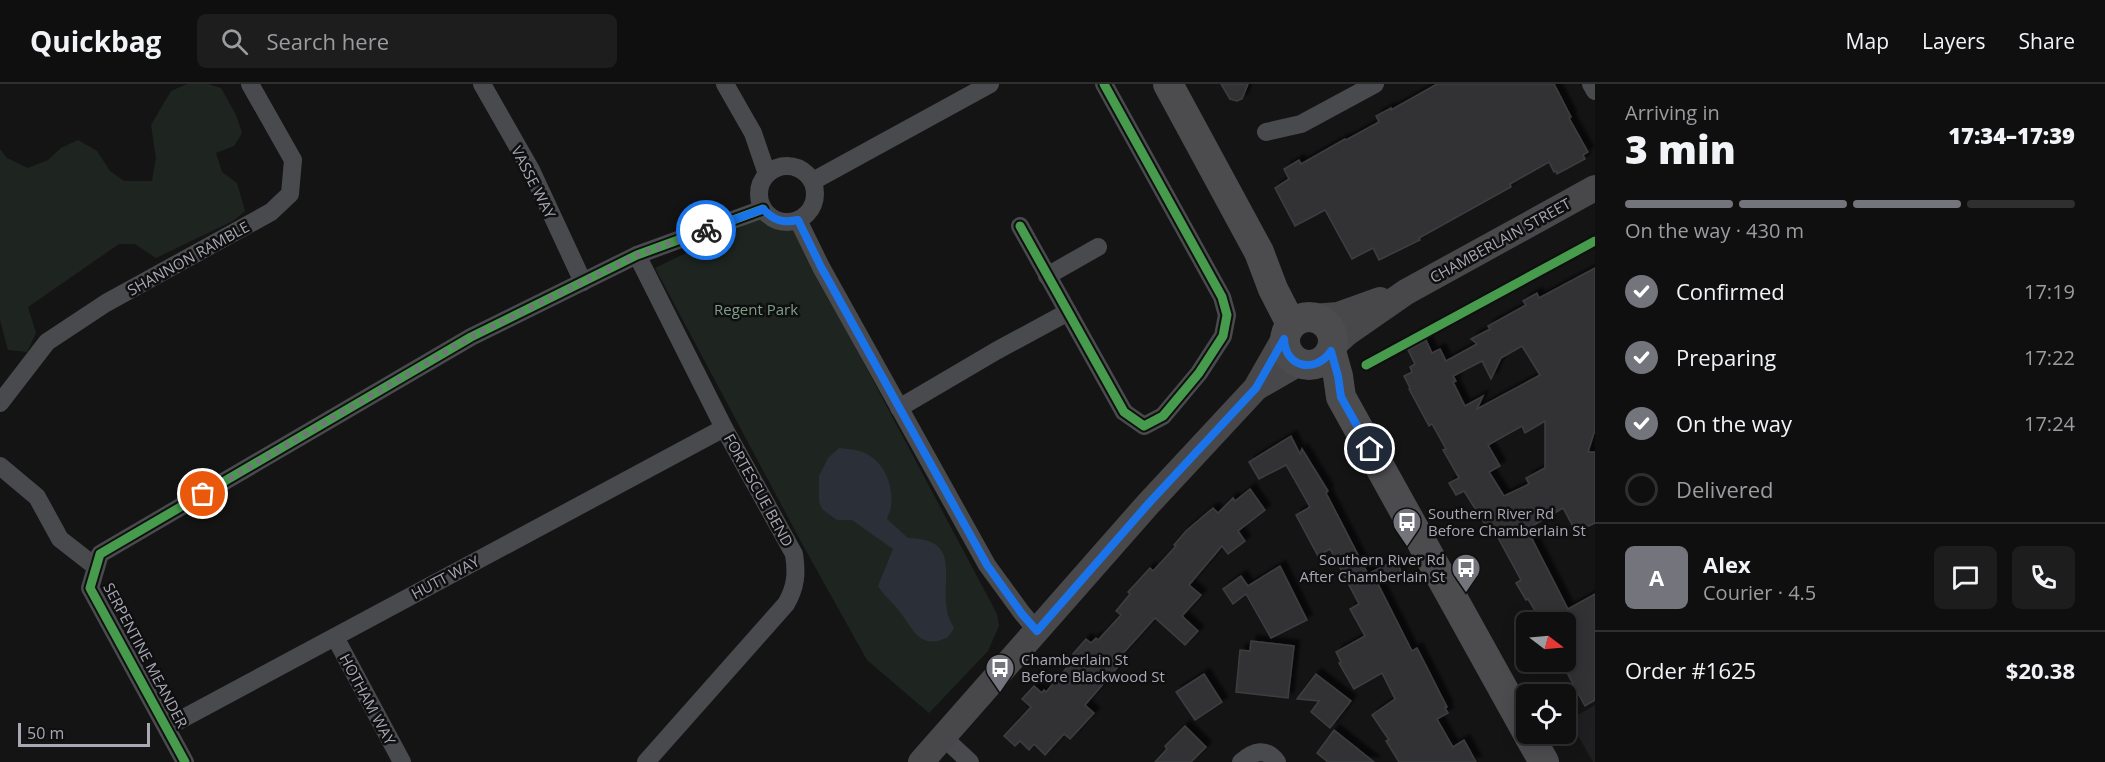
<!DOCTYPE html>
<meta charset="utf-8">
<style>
:root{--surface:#0f0f10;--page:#1d1d1e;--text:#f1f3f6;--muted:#9b9c9f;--line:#2f2f30;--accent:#74747c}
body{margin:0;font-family:"Open Sans",sans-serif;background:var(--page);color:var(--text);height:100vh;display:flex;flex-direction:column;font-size:22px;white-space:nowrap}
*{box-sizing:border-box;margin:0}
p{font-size:20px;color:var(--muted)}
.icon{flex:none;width:33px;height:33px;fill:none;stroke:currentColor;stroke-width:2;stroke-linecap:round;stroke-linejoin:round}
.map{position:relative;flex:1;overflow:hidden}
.drawer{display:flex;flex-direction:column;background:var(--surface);width:510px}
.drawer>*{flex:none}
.needle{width:39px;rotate:106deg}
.tools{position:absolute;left:1516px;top:528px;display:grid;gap:12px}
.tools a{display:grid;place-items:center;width:60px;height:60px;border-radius:9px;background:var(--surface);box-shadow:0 3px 15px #0003,0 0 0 2px var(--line);font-size:30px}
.scale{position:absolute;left:18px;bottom:15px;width:132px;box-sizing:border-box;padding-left:6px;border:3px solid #a7a8b4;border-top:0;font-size:16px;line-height:21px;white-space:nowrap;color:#a7a8b4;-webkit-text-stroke:4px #0f0f10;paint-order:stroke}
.pin{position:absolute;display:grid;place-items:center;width:51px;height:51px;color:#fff;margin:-26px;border:3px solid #fff;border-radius:50%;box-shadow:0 2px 6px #0007}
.courier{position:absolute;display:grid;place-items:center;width:60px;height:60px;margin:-30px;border:4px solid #1a73e8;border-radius:50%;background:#fff;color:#222;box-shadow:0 2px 8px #0007}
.summary em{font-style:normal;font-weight:800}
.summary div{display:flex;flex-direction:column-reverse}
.summary{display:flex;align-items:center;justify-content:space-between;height:102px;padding:0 30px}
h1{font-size:39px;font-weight:800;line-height:45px}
.bar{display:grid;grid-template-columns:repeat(4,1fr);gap:9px 6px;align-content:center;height:72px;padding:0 30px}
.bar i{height:8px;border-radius:4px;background:var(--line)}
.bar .active{background:var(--accent)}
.bar p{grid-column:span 4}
.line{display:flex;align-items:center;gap:15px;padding:0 30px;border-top:2px solid var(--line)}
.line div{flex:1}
.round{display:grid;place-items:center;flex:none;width:63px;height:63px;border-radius:9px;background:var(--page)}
ol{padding:0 30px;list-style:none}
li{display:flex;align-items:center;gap:18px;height:66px}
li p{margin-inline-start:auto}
li .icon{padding:6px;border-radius:50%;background:var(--accent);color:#fff;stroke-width:4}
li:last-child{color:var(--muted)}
li i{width:33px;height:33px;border:3px solid var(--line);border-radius:50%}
header{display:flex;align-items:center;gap:36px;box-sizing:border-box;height:84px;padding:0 30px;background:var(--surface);border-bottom:2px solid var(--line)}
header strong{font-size:28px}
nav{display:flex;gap:33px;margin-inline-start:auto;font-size:21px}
.search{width:420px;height:54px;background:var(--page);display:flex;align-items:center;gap:15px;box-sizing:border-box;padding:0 21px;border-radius:9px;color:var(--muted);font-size:22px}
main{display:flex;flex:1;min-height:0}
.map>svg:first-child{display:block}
</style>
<header>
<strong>Quickbag</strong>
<div class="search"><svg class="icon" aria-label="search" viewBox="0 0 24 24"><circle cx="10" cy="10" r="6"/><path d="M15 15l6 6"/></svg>Search here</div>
<nav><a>Map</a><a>Layers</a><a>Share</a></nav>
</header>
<main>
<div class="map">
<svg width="1595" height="678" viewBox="0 0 1595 678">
<defs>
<filter id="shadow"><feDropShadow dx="5.5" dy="-5.5" stdDeviation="1.5" flood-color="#0009"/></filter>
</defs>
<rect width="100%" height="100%" fill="#141415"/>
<path fill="#1f1e20" d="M1595,621V678H1593L1569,636Z"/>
<g fill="#1e2520">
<path d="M187,0H208L221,4L236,31L242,49L234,62L216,69L222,88L237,99L245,127L233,137L156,174L135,160H119L28,223L36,249L27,268L8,266L0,236V65L7,74L28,84L48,76L61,64L78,56L97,67L110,87L124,97H152L156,74L151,41L171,7Z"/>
<path d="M761,133L778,135L792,144L997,530L999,542L988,567L929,629L867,576L805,465L655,184Z"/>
</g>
<path fill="#2b2f37" d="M839,364C846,365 855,365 862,368C883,375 894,401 891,422C891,426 888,431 887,435L908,454C964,455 939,495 948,531C949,535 952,540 954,544L948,553C920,567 913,545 900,528C893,518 884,512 878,502L893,465L852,436H837L822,425L819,418V392L828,374Z"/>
<g fill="#333336" stroke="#3d3e41" stroke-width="1.5" fill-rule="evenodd" filter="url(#shadow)">
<path d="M1221,0H1248L1242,15L1237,17L1230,15Z"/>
<path d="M1437,0H1554L1571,33L1569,34L1588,68L1583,71L1585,75L1557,90L1556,87L1554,88L1549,78L1510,100L1511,103L1419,154L1420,156L1379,176L1373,164L1352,175L1325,126L1295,142L1275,104L1289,95L1284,85L1299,76L1301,80L1345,55L1346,56L1379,38L1376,32L1391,24V26Z"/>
<path d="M1595,184V346L1588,368H1595V439L1576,448L1563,424L1527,445L1568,525L1595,510V616L1585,622L1565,585L1573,580L1566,567V538H1542L1528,515L1526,516L1516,499L1521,496L1490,439L1486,442L1464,407L1456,411L1449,399L1459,394L1443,366L1446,365L1432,340L1429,342L1409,305L1410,304L1404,292L1412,288L1410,283L1415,280L1408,266L1426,256L1432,269L1440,265L1446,277L1477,260L1471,255L1490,245L1488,242L1526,221L1523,217L1537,209L1539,214ZM1522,262L1540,291L1477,325L1483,312L1465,322L1453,298L1456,297L1453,292L1482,277L1491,295L1501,274ZM1545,337V384L1526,394L1529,400L1504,412L1489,388L1500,382L1488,361L1522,342L1525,349Z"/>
<path d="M1291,352L1300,370L1302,365L1328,407L1326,409L1368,490L1396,476L1401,487L1378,500L1412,567L1417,564L1447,623L1445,624L1448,629L1437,635L1453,663L1464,656L1476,678H1399L1386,657L1389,656L1372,631L1395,615L1382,589L1354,605L1339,579L1341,578L1336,568L1365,552L1350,525L1359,520L1330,465L1318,472L1296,431L1310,423L1286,381L1259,395L1249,378Z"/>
<path d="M1250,405L1265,426L1238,447L1245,457L1228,470L1222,462L1189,501L1201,511L1182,532L1198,547L1185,561L1155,534L1118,575L1122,578L1085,621L1094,629L1070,655L1064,650L1045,671L1034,660L1029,666L1020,657L1015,662L1004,652L1031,623L1022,615L1034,602L1042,609L1044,606L1046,608L1076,573L1073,570L1086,555L1091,559L1096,554L1098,556L1121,531L1116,527L1130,510L1128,508L1150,484L1153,487L1176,462L1174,461L1186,447L1213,424L1218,429L1233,414L1235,417Z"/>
<path d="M1280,482L1307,536L1271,554L1246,510L1233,520L1223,505L1241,492L1248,502Z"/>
<path d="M1251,557L1294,562L1288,614L1236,608L1240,566L1250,567Z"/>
<path d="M1204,590L1222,618L1195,636L1176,608Z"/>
<path d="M1316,590L1351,617L1330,644L1311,628L1319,617L1297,615Z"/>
<path d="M1185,642L1206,663L1191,678H1155L1167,665L1165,662Z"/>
<path d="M1334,646L1374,678H1328L1317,669Z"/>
</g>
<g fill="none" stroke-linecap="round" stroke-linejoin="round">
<g stroke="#494a4d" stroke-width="18">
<path d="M482,0L531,86L583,198"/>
<path d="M725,0L753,49L767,90"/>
<path d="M1591,0L1595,7"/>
<path d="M1266,48L1301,40L1375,0"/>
<circle cx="787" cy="110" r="28"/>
<path d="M813,97L990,0"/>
<path d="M798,136L821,183L987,481L1022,529L1037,547"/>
<path d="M1020,142L1124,328L1144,342L1163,332L1199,289L1223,252L1227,231L1222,213L1104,0"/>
<path d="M637,171L724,344L794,470C797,489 796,503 786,520L646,678"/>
<path d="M1047,192L1098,163"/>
<path d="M0,319L47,258L106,219L271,128L290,110L293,76L250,0"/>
<path d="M899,324L996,267L1068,228"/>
<path d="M0,382L37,413L60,455L96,483"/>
<path d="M335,553L402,678"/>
<path d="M167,643L724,344"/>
<path d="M943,653L970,678"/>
<path d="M185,678L90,504L100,470L471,253L637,171L763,125"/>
<path d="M1241,678C1254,667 1266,663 1277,678"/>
</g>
<g stroke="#48484b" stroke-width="26">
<path d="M1313,233L1338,231L1380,216"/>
<path d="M1333,262L1347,249L1406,208L1595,104"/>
<path d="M1259,302L1299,279"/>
<path d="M921,678L1149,419L1256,304L1284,255"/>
</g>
<g stroke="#4c4c4f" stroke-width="30">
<path d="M1168,0L1259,168L1273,205L1291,240"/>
<circle cx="1309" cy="257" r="24"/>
<path d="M1331,267L1338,292L1341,313L1527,648"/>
<path d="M1528,650L1544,678"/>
</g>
<g stroke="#0f0f10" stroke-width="13">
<g id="cycleway">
<path d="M1020,142L1124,328L1144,342L1163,332L1199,289L1223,252L1227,231L1222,213L1104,0"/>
<path d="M1366,281L1595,157"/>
<path d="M185,678L90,504L100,470L471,253L637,171L763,125"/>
</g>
</g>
<use href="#cycleway" stroke="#469c4c" stroke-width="9"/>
</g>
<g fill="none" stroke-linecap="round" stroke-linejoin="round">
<path stroke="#74747c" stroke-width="6" stroke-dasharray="0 10.8" d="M203,410L471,253L637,171L706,146"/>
<path stroke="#1a73e8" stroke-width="8" d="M706,146L763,125C774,137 783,139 798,136L821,183L987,481L1022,530L1037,547L1149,419L1256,304L1284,255C1285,284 1316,290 1331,267L1338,292L1341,313L1370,365"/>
</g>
<defs>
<g id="bus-pin" transform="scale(1.5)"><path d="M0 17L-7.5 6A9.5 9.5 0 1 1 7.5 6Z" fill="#74747c" stroke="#0f0f10"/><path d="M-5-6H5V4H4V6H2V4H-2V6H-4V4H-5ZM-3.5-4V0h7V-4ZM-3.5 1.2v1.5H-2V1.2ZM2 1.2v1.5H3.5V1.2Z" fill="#fff"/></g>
</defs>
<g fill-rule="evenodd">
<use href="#bus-pin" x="1407" y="438"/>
<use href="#bus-pin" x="1466" y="484"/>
<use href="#bus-pin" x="1000" y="584"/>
</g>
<g text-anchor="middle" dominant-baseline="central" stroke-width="5" stroke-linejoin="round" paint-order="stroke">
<g font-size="15" fill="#a7a8b4" stroke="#0f0f10">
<text transform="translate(534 98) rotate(63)">VASSE WAY</text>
<text transform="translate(1500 156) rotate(-29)">CHAMBERLAIN STREET</text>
<text transform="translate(188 174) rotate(-29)">SHANNON RAMBLE</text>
<text transform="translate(759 406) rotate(61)">FORTESCUE BEND</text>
<text transform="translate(445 493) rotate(-28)">HUTT WAY</text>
<text transform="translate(146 571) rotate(62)">SERPENTINE MEANDER</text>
<text transform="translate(368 615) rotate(62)">HOTHAM WAY</text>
</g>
<g font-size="15" fill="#7f9e88" stroke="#0f0f10">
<text x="756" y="225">Regent Park</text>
</g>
<g font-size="15" fill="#a7a8b4" stroke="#0f0f10" text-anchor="start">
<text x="1428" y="429">Southern River Rd<tspan x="1428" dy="17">Before Chamberlain St</tspan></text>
<text x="1445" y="475" text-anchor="end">Southern River Rd<tspan x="1445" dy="17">After Chamberlain St</tspan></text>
<text x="1021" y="575">Chamberlain St<tspan x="1021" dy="17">Before Blackwood St</tspan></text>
</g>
</g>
</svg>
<div class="tools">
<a><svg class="needle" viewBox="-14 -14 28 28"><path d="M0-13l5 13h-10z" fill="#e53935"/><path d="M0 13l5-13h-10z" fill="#9b9c9f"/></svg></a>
<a><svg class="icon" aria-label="locate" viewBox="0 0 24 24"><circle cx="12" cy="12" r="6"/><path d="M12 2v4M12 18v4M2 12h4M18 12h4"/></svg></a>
</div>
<div class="scale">50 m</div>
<div class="pin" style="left:203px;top:410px;background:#ea580c"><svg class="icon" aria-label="bag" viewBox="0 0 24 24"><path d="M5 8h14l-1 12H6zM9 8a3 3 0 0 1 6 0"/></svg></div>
<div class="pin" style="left:1370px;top:365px;background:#1f2937"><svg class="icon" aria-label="home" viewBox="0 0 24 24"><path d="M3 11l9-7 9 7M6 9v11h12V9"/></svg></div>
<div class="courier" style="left:706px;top:146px"><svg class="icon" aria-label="bike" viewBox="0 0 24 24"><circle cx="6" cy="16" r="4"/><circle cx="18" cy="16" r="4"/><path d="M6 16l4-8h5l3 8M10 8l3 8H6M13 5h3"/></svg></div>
</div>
<section class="drawer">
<div class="summary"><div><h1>3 min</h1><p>Arriving in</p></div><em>17:34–17:39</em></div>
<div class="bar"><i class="active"></i><i class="active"></i><i class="active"></i><i></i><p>On the way · 430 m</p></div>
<ol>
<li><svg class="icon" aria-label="check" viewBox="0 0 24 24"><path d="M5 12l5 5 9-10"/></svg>Confirmed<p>17:19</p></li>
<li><svg class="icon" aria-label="check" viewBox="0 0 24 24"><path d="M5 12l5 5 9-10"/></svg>Preparing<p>17:22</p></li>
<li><svg class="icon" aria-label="check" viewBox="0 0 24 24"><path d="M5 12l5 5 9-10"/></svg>On the way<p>17:24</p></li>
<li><i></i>Delivered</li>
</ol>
<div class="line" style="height:108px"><b class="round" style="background:var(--accent);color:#fff">A</b><div><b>Alex</b><p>Courier · 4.5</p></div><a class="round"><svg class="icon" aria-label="chat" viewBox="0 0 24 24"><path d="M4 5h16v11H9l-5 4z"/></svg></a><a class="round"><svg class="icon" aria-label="phone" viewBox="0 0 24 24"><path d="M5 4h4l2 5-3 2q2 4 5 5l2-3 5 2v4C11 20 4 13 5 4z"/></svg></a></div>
<div class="line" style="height:78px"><div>Order #1625</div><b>$20.38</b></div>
</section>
</main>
